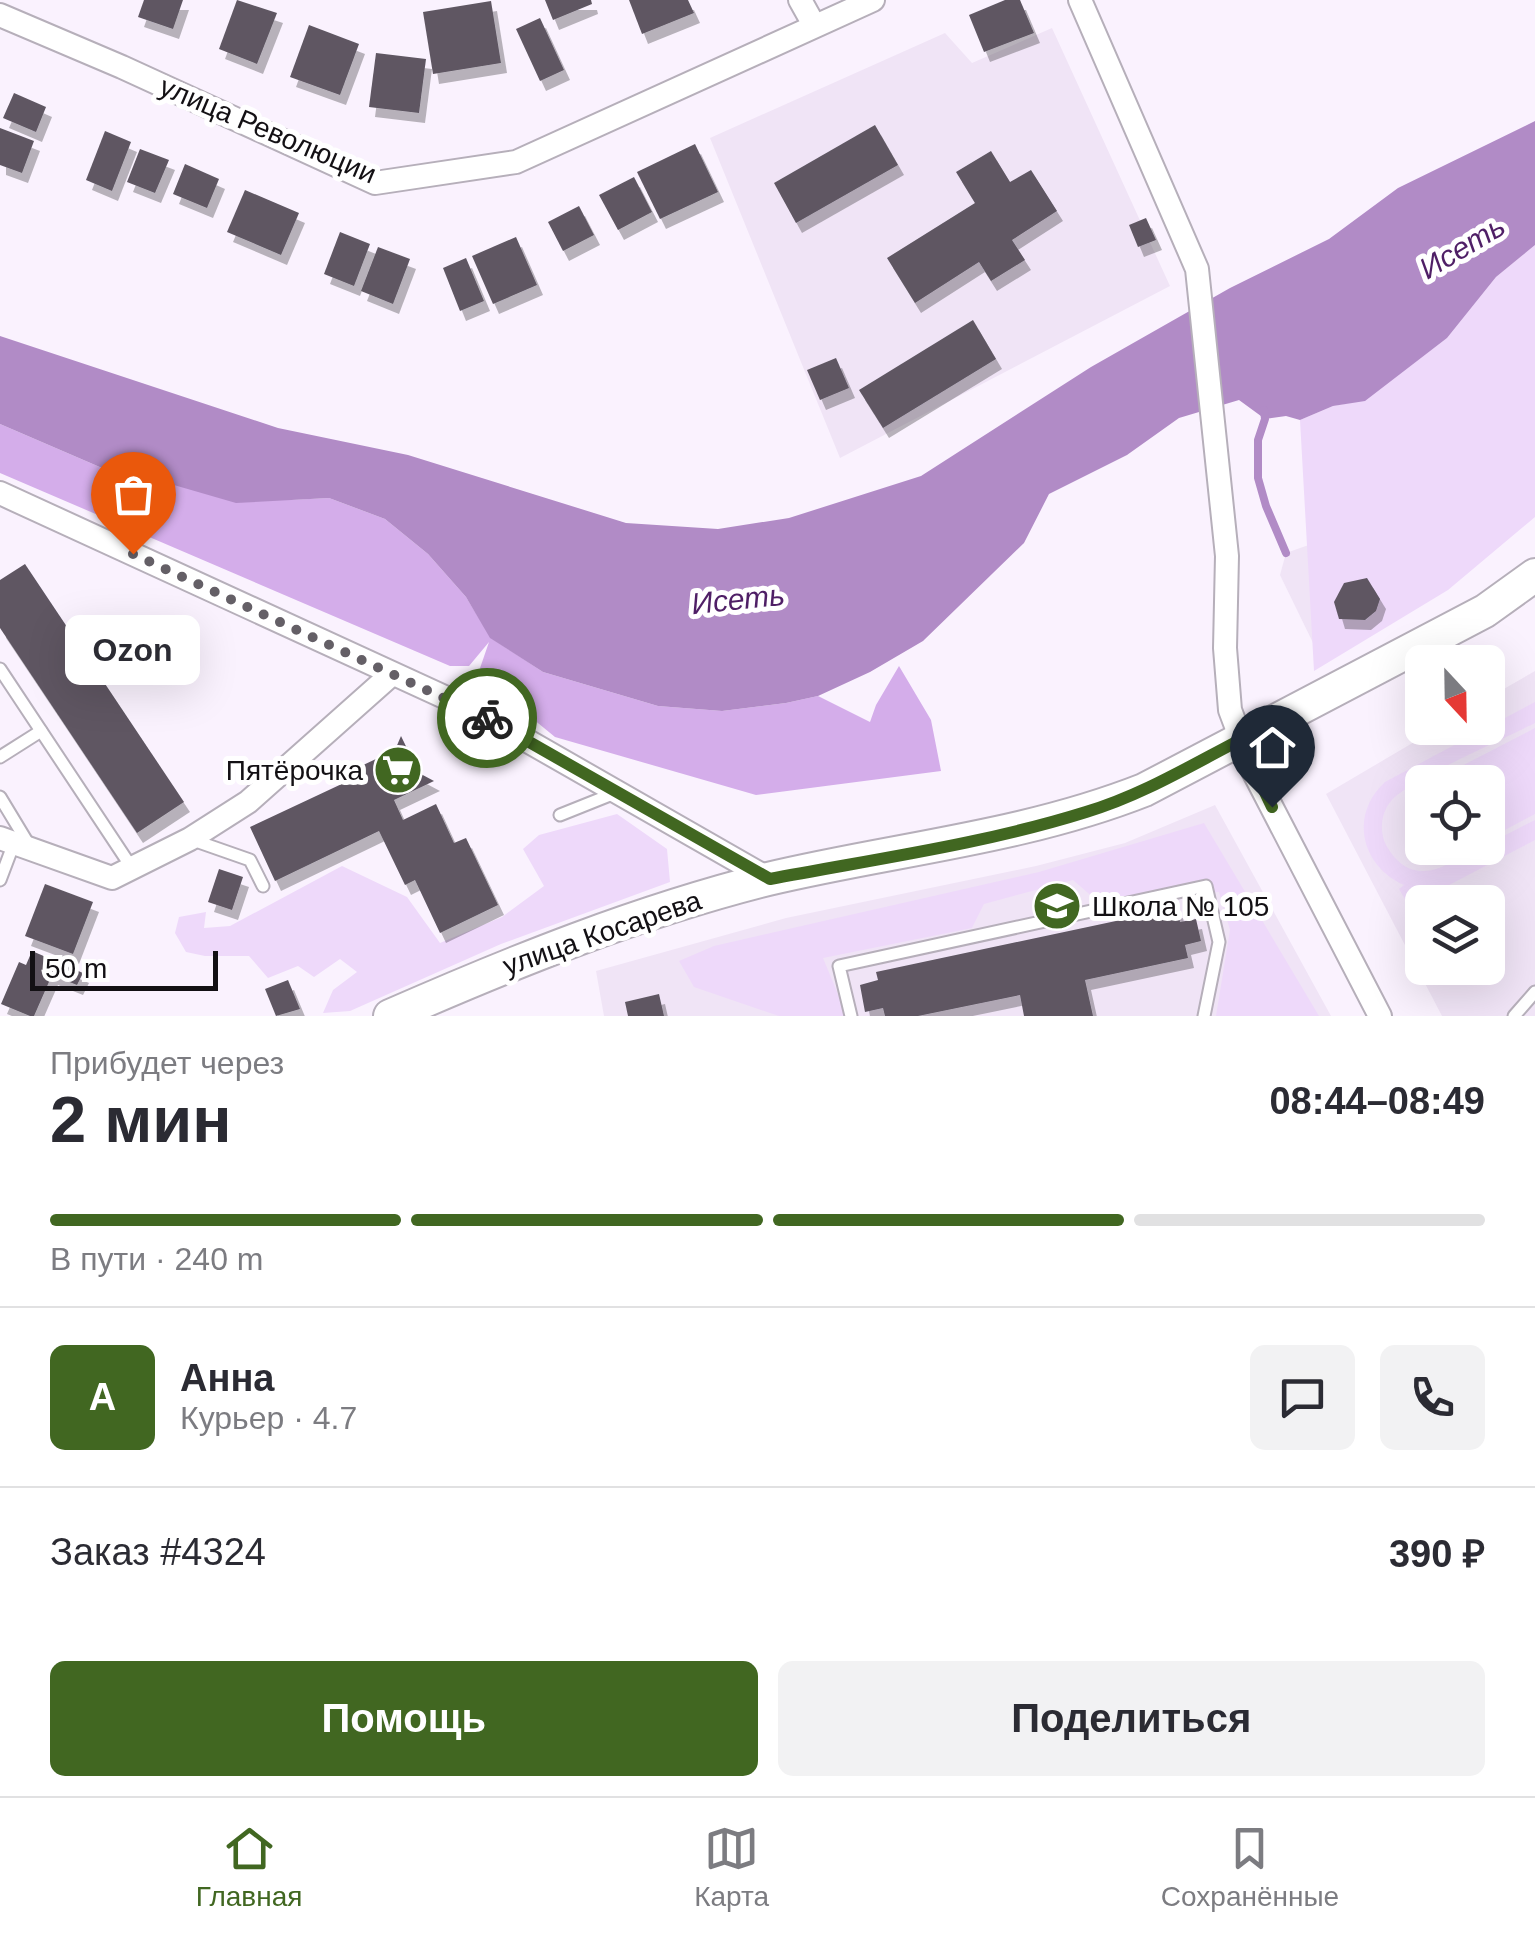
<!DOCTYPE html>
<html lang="ru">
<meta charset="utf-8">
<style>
:root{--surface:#fff;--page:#f2f2f3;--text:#2b2b33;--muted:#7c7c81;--line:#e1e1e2;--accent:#416721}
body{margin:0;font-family:Helvetica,sans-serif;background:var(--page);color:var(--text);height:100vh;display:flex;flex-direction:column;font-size:38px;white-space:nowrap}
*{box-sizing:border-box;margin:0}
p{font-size:32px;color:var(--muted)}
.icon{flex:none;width:55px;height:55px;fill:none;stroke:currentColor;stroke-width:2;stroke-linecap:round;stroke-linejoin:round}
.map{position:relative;height:1016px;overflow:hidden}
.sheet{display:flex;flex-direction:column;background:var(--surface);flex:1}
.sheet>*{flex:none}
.needle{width:65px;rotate:158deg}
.controls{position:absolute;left:1405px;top:645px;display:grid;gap:20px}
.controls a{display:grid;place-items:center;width:100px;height:100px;border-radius:15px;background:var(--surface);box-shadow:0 10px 40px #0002;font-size:50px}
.scale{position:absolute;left:30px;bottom:25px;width:188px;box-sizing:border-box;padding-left:10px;border:5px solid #131014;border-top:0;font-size:28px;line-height:35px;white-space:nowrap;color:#131014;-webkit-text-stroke:8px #fff;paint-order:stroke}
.pin{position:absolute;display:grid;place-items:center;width:85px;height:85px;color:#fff;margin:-102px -42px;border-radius:50% 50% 50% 0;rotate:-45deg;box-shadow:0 0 10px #0007}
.pin .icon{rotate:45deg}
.courier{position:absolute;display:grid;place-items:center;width:100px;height:100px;margin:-50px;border:8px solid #416721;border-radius:50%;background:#fff;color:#222;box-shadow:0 2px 12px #0007}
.bubble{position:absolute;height:70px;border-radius:15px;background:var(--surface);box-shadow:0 10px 40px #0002;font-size:32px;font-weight:600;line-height:70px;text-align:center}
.overview em{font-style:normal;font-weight:600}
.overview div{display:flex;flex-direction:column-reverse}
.overview{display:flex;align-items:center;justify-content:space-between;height:170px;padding:0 50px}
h1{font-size:65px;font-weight:600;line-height:75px}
.bar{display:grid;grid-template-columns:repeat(4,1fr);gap:15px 10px;align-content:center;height:120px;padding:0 50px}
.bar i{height:12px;border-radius:8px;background:var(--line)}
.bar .selected{background:var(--accent)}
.bar p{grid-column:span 4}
.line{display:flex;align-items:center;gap:25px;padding:0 50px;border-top:2px solid var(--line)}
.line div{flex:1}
.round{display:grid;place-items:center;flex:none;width:105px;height:105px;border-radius:15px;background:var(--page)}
.primary-button{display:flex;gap:20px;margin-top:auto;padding:20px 50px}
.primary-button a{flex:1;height:115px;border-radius:15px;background:var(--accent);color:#fff;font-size:40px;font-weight:600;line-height:115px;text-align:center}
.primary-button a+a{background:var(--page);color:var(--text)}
.tabs{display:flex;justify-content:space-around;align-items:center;height:140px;border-top:2px solid var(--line);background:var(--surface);font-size:28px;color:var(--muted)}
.tabs a{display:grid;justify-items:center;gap:5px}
.tabs .selected{color:var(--accent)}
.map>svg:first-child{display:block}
</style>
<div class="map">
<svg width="1535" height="1016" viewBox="0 0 1535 1016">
<defs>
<filter id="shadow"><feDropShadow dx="6" dy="10" stdDeviation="0" flood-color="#0004"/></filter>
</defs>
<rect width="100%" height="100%" fill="#faf2fe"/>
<g fill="#f0e4f6" fill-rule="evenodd">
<path d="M1052,28L1170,286L840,458L710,138L945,33L972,63Z"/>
<path d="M1368,524L1317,651L1280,575L1286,553Z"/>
<path d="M1535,671V1016H1442L1326,794L1438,728H1488V698ZM1422,782H1488V848H1422ZM1422,902H1488V968H1422Z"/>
<path d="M1215,805L1331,1016H604L596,971L786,918L1036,866L1125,843Z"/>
</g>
<g fill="#eed9fa">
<path d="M1535,245V517L1448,590L1314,671L1300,420L1333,406L1365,400L1447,338L1496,277Z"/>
<path d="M1535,702V723C1507,737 1407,781 1391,801C1381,813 1379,831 1386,845C1392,856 1402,867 1414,870C1442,877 1462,849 1488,848V844L1535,820V840L1409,906L1399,889L1404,885C1361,866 1349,815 1385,782Z"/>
<path d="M1535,728V814L1488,839V782H1455L1450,772Z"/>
<path d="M617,814L667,849L670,882L501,944L350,1011L323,1013L333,990L357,972L340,959L314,977L298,966L268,978L249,956H205L186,952L175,933L179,917L206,912L204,928L230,926L342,866L407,897L440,943L502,917L544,886L523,849L539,835Z"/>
<path d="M1204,823L1319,1016H1216L1230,930L1219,892L1095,899L1073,880L984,904L972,928L823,958L847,1016H779L694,987L679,961L714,946L1039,872Z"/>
</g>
<path fill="#d4adea" d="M0,424L116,474L289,500L329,498L385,519L428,554L466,597L491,638L543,672L658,706L722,711L786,703L818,696L870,722L876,705L899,666L931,720L941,771L756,795L555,737L478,674L489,642L469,666H450L0,473Z"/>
<path fill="#b18bc6" d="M1535,121V245L1496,277L1447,338L1365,401L1333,406L1300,420L1286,416L1265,419L1239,400L1179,418L1127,455L1049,494L1024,543L923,641L870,672L818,696L786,703L722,711L658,706L543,672L490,638L466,597L428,554L385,519L329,498L236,503L167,483L116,474L0,424V336L278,428L408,455L626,523L718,529L789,518L921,476L1091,367L1230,288L1329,239L1398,188Z"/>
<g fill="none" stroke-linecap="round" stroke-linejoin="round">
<path stroke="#b18bc6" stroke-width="8" d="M1264,410L1265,419L1258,440V478L1266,506L1286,553"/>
</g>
<g fill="#5e5762" filter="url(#shadow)">
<path d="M144,0H183L173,29L138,17Z"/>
<path d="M237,0L277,13L257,64L219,49Z"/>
<path d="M545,0H591L592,4L553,20Z"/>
<path d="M629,0H688L694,13L642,34Z"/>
<path d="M1005,0H1020L1034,33L984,52L969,15Z"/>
<path d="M491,1L501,63L433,74L423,12Z"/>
<path d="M540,18L564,70L540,81L516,29Z"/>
<path d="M309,25L359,44L340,95L290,77Z"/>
<path d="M376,53L426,59L419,113L369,107Z"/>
<path d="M14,93L46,107L36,132L3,118Z"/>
<path d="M875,125L898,165L796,223L774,183Z"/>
<path d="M0,128L34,141L22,173L0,165Z"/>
<path d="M105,131L131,142L112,191L86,180Z"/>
<path d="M695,144L718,192L660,219L637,172Z"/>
<path d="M140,149L169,160L155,193L127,182Z"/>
<path d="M991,151L1010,182L1031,170L1057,211L1012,240L1025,260L991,281L979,262L915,303L887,258L975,203L956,172Z"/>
<path d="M185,164L219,179L207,208L173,194Z"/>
<path d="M634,177L652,212L618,230L599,195Z"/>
<path d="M245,190L299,213L281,255L227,232Z"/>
<path d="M579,206L594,235L563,251L548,222Z"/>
<path d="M1146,218L1156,240L1138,247L1129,225Z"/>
<path d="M340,232L370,244L354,286L324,274Z"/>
<path d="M516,237L537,285L493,304L472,256Z"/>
<path d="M378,247L410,259L393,304L361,291Z"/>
<path d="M466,258L484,301L460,311L443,268Z"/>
<path d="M973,320L996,359L883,428L859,390Z"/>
<path d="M836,358L849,388L820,400L807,370Z"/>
<path d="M25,564L184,802L137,833L0,628V580Z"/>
<path d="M1367,578L1380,599L1376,611L1365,620L1339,619L1334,602L1344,583Z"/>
<path d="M401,736L419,773L434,781L394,800L403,820L436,804L454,843L466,838L498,905L440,933L415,880L405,885L379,831L275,881L250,827L363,774L359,767L395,750Z"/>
<path d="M219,869L243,877L232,910L208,902Z"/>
<path d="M45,884L93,902L73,954L25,936Z"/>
<path d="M1177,908L1180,922L1196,919L1201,941L1185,945L1188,958L1085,980L1093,1016H1024L1020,995L918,1016H885L883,1008L865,1012L860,985L878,980L876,972Z"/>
<path d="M32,951L83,973L77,985L52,975L34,1016H30L1,1004L19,962L26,965Z"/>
<path d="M288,980L300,1009L276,1016L265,989Z"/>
<path d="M659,994L664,1016H628L625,1002Z"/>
</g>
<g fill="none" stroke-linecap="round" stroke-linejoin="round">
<g stroke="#b6afba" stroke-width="15">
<g id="lane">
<path d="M0,669L132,868"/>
<path d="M0,757L41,731"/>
<path d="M0,797L29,845"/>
<path d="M560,815L615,793"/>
<path d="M190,839L250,860L263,886"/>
<path d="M0,880L14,843"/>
<path d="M851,1016L839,966L1206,886L1219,942L1204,1016"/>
<path d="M1514,1016L1535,992"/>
</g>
</g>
<g stroke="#b6afba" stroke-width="26">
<g id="street">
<path d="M800,0L814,25"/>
<path d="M1080,0L1197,269L1227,556L1225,648L1230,710L1253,771L1380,1016"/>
<path d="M0,15L122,67L375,183L516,162L873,0"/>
<path d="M0,493L477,712L769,879"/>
<path d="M0,838L112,878L190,839L248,802L392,674"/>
</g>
</g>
<g stroke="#b6afba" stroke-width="36">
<path id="secondary" d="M390,1016C513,962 637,912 768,879C894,849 1022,838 1144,790L1485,611L1535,575"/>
</g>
<use href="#lane" stroke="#fff" stroke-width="11"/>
<use href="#street" stroke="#fff" stroke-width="22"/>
<use href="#secondary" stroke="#fff" stroke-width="32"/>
</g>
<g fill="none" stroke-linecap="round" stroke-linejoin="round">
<path stroke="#645f66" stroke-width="10" stroke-dasharray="0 18" d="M133,554L487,718"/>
<path stroke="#416721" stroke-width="12" d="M487,718L770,879C875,859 984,844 1086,812C1140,796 1190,766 1240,740L1272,807"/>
</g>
<defs>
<g id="supermarket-disc" transform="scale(2.5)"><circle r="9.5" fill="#416721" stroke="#fff"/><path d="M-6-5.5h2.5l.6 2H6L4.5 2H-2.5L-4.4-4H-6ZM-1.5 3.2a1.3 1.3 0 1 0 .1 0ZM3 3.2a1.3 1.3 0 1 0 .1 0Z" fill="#fff"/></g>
<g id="school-disc" transform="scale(2.5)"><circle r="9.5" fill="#416721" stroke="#fff"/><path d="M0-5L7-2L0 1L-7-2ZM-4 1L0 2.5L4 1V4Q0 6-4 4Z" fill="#fff"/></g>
</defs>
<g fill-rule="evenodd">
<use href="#supermarket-disc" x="398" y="770"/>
<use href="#school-disc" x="1057" y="906"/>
</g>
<g text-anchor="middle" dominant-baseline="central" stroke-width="10" stroke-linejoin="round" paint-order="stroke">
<g font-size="28" fill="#131014" stroke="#fff">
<text transform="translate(268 130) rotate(23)">улица Революции</text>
<text transform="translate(602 933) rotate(-19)">улица Косарева</text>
</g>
<g font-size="28" fill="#131014" stroke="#fff" text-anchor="end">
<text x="363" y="770">Пятёрочка</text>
<text x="1092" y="906" text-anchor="start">Школа № 105</text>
</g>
<g font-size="30" font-style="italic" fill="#4f1f66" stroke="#fff">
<text transform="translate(1462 247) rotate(-31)">Исеть</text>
<text transform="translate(738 599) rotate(-6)">Исеть</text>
</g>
</g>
</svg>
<div class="controls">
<a><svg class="needle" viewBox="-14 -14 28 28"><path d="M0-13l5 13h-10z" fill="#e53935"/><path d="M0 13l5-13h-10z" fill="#7c7c81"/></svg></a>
<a><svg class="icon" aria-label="locate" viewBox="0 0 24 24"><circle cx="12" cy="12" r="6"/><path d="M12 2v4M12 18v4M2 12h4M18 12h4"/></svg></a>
<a><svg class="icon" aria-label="layers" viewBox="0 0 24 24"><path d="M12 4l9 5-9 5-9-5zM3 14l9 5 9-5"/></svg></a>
</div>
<div class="scale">50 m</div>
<div class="pin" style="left:133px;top:554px;background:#ea580c"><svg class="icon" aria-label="bag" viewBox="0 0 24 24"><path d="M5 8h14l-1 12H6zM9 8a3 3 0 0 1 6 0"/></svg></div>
<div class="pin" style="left:1272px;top:807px;background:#1f2937"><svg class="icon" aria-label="home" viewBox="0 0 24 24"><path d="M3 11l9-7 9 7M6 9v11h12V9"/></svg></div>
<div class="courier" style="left:487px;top:718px"><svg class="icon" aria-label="bike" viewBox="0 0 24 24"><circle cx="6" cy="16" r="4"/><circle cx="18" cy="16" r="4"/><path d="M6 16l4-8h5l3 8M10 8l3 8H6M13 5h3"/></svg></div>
<div class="bubble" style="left:65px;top:615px;width:135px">Ozon</div>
</div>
<section class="sheet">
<div class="overview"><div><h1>2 мин</h1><p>Прибудет через</p></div><em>08:44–08:49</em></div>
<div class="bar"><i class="selected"></i><i class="selected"></i><i class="selected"></i><i></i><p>В пути · 240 m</p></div>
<div class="line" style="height:180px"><b class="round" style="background:var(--accent);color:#fff">А</b><div><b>Анна</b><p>Курьер · 4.7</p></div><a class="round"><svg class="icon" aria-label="chat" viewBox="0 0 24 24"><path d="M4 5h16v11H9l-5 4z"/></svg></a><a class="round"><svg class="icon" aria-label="phone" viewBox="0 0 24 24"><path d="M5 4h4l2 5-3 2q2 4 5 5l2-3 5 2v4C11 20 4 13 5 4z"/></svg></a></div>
<div class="line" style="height:130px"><div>Заказ #4324</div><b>390 ₽</b></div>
<div class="primary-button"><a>Помощь</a><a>Поделиться</a></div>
</section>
<nav class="tabs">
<a class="selected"><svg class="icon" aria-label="home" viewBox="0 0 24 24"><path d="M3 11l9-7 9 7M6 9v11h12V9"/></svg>Главная</a>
<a><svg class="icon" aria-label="map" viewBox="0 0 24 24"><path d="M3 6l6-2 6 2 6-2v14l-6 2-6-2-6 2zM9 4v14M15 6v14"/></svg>Карта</a>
<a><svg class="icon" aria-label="saved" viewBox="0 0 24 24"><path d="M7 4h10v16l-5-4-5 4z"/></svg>Сохранённые</a>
</nav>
